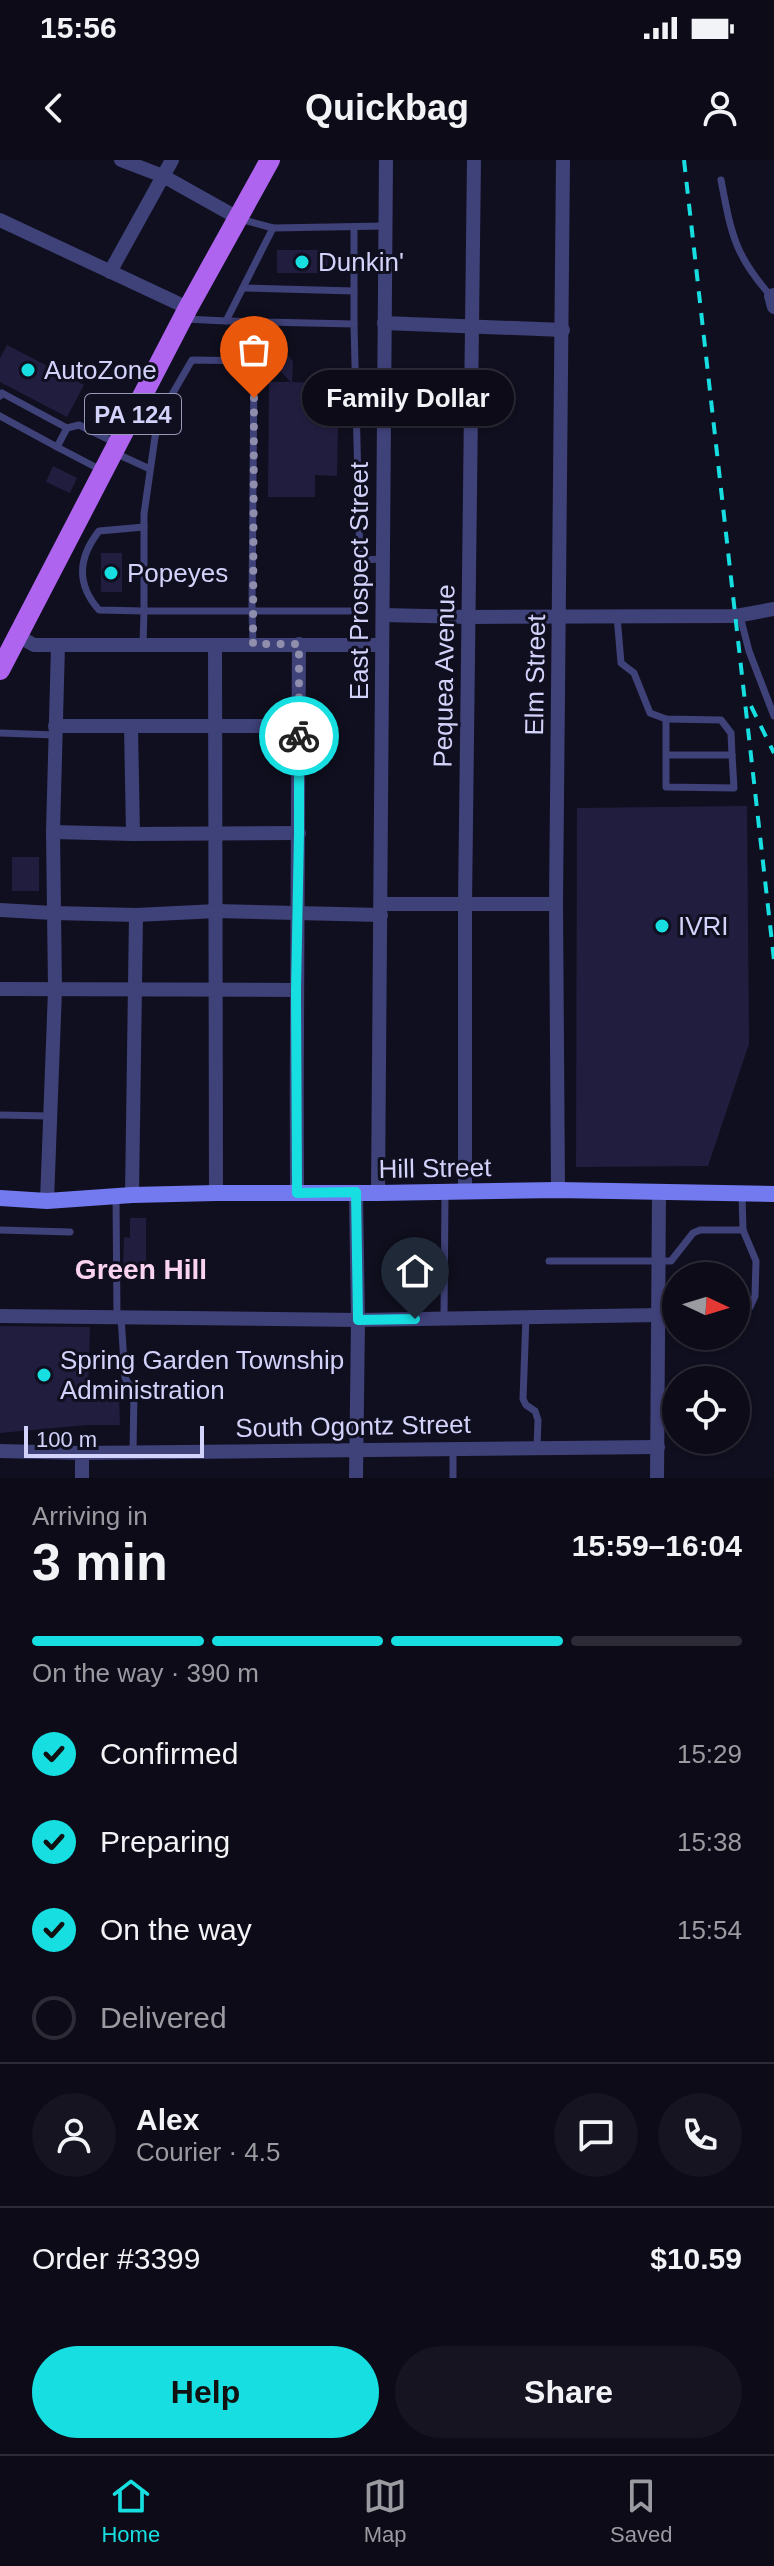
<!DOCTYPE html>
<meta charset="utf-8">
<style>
:root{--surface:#0c0b17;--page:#151420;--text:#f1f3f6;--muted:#9a9ba1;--line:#2c2b36;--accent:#17dee1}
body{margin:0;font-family:Helvetica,sans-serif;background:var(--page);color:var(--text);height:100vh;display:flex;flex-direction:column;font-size:30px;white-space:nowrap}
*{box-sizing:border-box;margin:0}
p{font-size:26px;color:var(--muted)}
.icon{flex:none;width:44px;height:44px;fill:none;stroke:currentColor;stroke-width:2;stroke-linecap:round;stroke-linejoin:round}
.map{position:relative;height:1318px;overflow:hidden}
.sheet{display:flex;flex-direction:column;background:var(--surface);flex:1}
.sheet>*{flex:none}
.needle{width:52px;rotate:94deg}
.buttons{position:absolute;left:662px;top:1102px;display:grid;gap:16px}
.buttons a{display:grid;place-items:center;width:88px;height:88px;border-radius:50%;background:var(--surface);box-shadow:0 2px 6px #0004,0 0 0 2px var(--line);font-size:40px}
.scale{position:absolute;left:24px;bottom:20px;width:180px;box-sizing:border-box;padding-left:8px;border:4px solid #d3d2fa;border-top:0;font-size:22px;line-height:28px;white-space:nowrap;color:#d3d2fa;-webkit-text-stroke:6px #100f1f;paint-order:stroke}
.pin{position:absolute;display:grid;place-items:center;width:68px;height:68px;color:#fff;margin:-82px -34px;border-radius:50% 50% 50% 0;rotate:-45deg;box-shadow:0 0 8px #0007}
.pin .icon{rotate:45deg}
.courier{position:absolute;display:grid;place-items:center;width:80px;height:80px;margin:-40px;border:6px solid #17dee1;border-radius:50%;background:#fff;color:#222;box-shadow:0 2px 10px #0007}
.bubble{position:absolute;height:56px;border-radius:28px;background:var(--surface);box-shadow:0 2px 6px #0004,0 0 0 2px var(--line);font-size:26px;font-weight:800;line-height:56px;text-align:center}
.head em{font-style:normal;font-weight:800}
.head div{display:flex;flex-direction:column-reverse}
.head{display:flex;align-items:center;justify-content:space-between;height:136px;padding:0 32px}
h1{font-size:52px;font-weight:800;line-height:60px}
.bar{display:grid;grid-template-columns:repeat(4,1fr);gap:12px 8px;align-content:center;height:96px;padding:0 32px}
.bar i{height:10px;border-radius:6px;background:var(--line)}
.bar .current{background:var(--accent)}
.bar p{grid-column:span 4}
.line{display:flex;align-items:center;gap:20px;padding:0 32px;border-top:2px solid var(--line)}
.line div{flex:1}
.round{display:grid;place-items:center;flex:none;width:84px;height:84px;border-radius:42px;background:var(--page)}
ol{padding:0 32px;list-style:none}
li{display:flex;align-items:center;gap:24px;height:88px}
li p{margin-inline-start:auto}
li .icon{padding:8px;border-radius:50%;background:var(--accent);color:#111;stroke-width:4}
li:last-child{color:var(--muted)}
li i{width:44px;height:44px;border:4px solid var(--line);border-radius:50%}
.primary-button{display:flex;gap:16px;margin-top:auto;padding:16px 32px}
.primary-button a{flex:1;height:92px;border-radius:48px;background:var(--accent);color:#111;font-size:32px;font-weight:800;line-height:92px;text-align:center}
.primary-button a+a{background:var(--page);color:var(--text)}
.status{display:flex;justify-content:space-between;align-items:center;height:56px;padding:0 40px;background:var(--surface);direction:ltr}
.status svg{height:22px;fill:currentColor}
header{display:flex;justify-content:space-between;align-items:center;height:104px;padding:0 32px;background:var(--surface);font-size:36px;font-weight:800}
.menu{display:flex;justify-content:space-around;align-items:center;height:112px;border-top:2px solid var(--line);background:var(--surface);font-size:22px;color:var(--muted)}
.menu a{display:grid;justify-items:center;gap:4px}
.menu .current{color:var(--accent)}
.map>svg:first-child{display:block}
</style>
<div class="status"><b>15:56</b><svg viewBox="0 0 49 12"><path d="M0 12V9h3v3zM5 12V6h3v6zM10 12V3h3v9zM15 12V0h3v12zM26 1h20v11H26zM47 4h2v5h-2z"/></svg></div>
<header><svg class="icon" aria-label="back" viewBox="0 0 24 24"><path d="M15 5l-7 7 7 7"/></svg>Quickbag<svg class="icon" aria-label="person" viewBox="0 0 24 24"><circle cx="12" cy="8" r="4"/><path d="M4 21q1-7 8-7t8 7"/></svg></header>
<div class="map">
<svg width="774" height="1318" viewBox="0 0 774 1318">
<rect width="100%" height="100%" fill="#100f1f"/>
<g fill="#211d3e">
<path d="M277,90H327L328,113H277Z"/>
<path d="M7,185L84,225L67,257L0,222V198Z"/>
<path d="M268,186H278L293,201L292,222L323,223L322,262H338L337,316L315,315V337H268L269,222H291L268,199Z"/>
<path d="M53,306L77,318L70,333L46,322Z"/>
<rect x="101" y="393" width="21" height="39"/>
<path d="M747,646L749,884L708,1006L576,1007L577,648Z"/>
<rect x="12" y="697" width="27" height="34"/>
<path d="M130,1058H146V1113L123,1112L124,1077L130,1078Z"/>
<path d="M0,1166L90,1167L88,1238H119L120,1265H87L0,1273Z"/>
</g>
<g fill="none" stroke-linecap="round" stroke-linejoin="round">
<g stroke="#3f4179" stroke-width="7">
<path d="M721,20C731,72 734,95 771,136"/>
<path d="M240,59L273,68L385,66"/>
<path d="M243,128L354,131"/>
<path d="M185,159L226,161L273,68"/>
<path d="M226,161L354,164L360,400"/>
<path d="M354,164V67"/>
<path d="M254,201L255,162"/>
<path d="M355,221L383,220"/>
<path d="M0,236L2,233L67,268"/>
<path d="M0,256L57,287"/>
<path d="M115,293L150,309"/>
<path d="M101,310L57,287L67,268L79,265L116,283"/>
<path d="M617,456L621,503L634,513L650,553L666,559L721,560L731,573L732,595"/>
<path d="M740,456L749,491L774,556"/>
<path d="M253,484L252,450L254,201L192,200L163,250L155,277L144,354V451H358L360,400L383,399"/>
<path d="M143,485L144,451L99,450C76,424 78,398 99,371L144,367"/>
<path d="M666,559V627L734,628L732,595H666"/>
<path d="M0,573L55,575"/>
<path d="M0,955L50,956"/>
<path d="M116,1036L117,1157"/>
<path d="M0,1070L70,1072"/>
<path d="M549,1101H671L693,1073L700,1070H743"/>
<path d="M659,1155H676"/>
<path d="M736,1155L750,1147L755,1136L756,1101L743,1070L742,1034"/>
<path d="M121,1157L125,1218L134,1232L133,1292"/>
<path d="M526,1157L523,1239L526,1245L535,1251L538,1260L537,1288"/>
<path d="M444,1159L445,1033"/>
<path d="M453,1318V1289"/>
</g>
<g stroke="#3f4179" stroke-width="14">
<path d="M121,0L163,16L238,58"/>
<path d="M0,60L188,148"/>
<path d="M110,112L172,0"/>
<path d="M774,135L771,136L774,147"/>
<path d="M384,163L563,170"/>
<path d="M383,455L469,457L736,456L774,449"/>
<path d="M18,476L34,485H382"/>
<path d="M215,485L216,1033"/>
<path d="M55,566H299"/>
<path d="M131,567L133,674"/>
<path d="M53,672L133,674L299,673"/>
<path d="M381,744H556"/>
<path d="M0,750L53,753L136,755L217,751L381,755"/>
<path d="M0,829L296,830"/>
<path d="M558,1030L556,744L563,0"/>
<path d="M356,1032L358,1160L356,1318"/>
<path d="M465,1032V745L474,0"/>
<path d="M297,1033C296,850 298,667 299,484"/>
<path d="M378,1033L386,0"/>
<path d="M132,1035L136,755"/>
<path d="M47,1041L55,830L53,672L58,485"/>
<path d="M0,1156L358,1160L659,1155"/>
<path d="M0,1291L82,1293L658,1287"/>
<path d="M82,1318V1293"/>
<path d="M657,1318L659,1032"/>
</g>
<path stroke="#737af0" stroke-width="16" d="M0,1038L47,1041L132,1035L216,1033H378L558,1030L774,1034"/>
<path stroke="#af64ef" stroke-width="20" d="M0,510L188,148L270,0"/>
<g stroke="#17dee1" stroke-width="4" stroke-dasharray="12 10" stroke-linecap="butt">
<path d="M684,0L774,800"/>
<path d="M751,546L774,593"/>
</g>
</g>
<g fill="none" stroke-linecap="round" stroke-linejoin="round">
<path stroke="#8f8ead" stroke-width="8" stroke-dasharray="0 14.4" d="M254,238L253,484H299V576"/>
<path stroke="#17dee1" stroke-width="10" d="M299,576V673L296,830L297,1033L356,1032L358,1160L415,1159"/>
</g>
<g fill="#17dee1" stroke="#100f1f" stroke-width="3">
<circle cx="302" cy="102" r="8"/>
<circle cx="28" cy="210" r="8"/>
<circle cx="111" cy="413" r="8"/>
<circle cx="662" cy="766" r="8"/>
<circle cx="44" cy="1215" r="8"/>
</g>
<g text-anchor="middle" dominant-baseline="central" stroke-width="6" stroke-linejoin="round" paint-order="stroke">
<rect fill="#100f1f" stroke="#9898b8" stroke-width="2" x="85" y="234" width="96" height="40" rx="6"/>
<g font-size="24" font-weight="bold" fill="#d3d2fa">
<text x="133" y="254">PA 124</text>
</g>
<g font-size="26" fill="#d3d2fa" stroke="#100f1f" text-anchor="start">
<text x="318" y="102">Dunkin'</text>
<text x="44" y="210">AutoZone</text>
<text x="127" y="413">Popeyes</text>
<text x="678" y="766">IVRI</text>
<text x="60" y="1200">Spring Garden Township<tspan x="60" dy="30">Administration</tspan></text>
</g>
<g font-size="26" fill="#d3d2fa" stroke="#100f1f">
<text transform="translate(359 421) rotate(-90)">East Prospect Street</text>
<text transform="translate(535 515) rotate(-89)">Elm Street</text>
<text transform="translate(444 516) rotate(-89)">Pequea Avenue</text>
<text transform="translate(435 1008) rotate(-1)">Hill Street</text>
<text transform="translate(353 1266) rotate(-1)">South Ogontz Street</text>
</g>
<g font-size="28" font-weight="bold" fill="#fad3f0" stroke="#100f1f">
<text x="141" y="1109">Green Hill</text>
</g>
</g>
</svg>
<div class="buttons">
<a><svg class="needle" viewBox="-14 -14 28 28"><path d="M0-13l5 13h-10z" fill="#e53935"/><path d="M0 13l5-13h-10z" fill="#9a9ba1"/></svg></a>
<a><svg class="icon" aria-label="locate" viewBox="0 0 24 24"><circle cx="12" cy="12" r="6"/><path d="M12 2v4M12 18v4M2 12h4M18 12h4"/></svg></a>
</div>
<div class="scale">100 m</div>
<div class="pin" style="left:254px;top:238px;background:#ea580c"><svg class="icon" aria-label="bag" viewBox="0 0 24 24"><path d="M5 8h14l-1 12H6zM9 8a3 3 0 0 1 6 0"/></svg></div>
<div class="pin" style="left:415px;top:1159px;background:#1f2937"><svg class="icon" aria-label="home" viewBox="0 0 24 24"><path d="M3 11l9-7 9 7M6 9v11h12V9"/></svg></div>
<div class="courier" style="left:299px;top:576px"><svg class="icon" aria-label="bike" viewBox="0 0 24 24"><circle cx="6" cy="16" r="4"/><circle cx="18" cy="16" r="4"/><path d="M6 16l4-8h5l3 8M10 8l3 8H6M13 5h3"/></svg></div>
<div class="bubble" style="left:302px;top:210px;width:212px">Family Dollar</div>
</div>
<section class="sheet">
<div class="head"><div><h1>3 min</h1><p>Arriving in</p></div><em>15:59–16:04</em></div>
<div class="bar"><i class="current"></i><i class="current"></i><i class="current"></i><i></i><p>On the way · 390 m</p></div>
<ol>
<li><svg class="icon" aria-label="check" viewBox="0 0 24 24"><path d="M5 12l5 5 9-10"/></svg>Confirmed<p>15:29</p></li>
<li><svg class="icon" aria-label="check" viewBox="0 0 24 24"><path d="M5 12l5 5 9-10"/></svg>Preparing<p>15:38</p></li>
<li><svg class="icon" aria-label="check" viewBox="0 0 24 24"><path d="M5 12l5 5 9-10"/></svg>On the way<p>15:54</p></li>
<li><i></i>Delivered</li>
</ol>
<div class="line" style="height:144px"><a class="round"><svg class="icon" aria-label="person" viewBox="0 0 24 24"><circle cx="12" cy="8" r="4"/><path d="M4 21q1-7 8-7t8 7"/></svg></a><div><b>Alex</b><p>Courier · 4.5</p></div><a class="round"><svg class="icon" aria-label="chat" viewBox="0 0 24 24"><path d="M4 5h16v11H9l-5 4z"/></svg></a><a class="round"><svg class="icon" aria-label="phone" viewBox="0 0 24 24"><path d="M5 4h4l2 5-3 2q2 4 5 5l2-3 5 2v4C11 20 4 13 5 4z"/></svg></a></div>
<div class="line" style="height:104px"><div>Order #3399</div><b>$10.59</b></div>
<div class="primary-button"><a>Help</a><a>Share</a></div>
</section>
<nav class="menu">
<a class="current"><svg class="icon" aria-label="home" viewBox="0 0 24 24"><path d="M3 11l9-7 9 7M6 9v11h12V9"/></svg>Home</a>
<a><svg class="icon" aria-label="map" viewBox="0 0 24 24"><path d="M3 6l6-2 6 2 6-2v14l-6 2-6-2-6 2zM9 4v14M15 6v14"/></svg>Map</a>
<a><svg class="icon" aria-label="saved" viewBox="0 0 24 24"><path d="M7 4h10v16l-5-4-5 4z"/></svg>Saved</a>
</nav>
